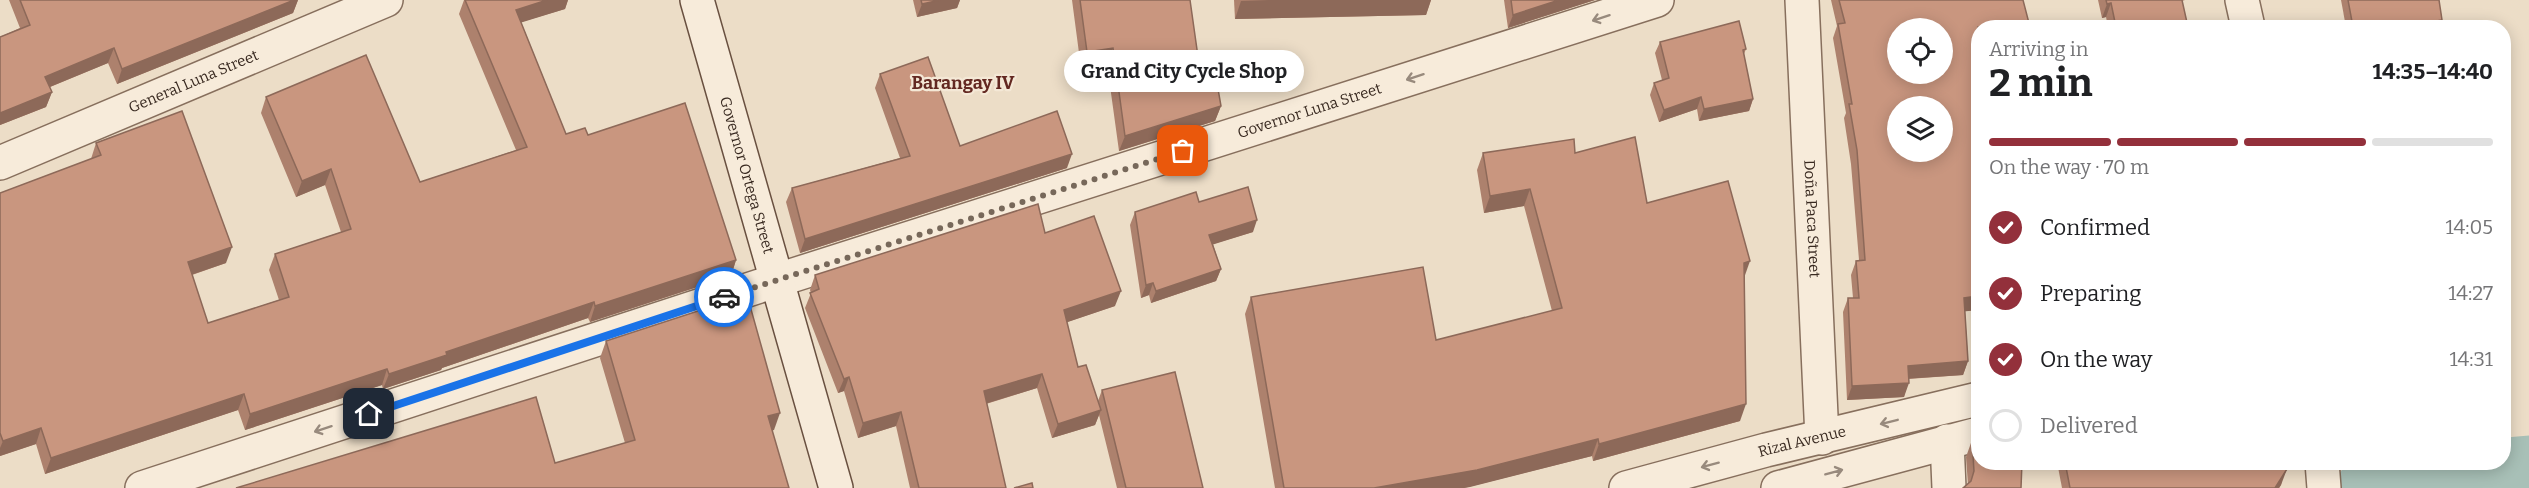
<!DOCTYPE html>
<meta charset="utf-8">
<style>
:root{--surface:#fff;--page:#f6f6f6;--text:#202124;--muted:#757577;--line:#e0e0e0;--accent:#93303b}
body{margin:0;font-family:Bitter,serif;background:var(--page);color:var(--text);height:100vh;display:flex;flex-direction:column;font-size:22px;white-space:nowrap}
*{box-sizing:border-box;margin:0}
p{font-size:20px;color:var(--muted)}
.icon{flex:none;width:33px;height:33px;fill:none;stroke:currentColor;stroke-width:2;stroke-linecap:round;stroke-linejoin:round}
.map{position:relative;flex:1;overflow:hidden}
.drawer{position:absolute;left:1971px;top:20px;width:540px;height:450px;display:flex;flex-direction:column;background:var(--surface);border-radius:24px;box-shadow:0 3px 15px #0003}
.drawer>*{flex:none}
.buttons{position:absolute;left:1887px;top:18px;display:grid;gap:12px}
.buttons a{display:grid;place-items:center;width:66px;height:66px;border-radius:50%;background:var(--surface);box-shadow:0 3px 15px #0003;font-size:30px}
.pin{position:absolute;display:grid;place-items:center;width:51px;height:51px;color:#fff;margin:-26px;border-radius:12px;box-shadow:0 3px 9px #0006}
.courier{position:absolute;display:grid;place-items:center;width:60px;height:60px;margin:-30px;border:4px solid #1a73e8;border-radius:50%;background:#fff;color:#222;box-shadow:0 2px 8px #0007}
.bubble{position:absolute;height:42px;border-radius:21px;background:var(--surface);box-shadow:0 3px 15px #0003;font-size:20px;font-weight:700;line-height:42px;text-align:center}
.overview em{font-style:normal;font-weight:700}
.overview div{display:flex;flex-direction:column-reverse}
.overview{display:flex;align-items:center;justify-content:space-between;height:102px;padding:0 18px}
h1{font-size:39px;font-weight:700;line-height:45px}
.bar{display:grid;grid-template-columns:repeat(4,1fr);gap:9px 6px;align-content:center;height:72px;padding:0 18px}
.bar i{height:8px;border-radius:4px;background:var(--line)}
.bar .on{background:var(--accent)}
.bar p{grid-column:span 4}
ol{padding:0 18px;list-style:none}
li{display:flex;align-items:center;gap:18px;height:66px}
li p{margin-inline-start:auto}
li .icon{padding:6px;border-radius:50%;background:var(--accent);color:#fff;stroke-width:4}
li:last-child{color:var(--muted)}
li i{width:33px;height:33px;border:3px solid var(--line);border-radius:50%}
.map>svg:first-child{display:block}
</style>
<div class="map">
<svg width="2529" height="488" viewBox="0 0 2529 488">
<rect width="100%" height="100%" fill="#ecddc7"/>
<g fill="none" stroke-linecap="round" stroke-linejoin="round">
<path stroke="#a8c0b7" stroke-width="69" d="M2371,488L2379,483L2529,470"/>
<g stroke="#876f5d" stroke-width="36">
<g id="minor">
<path id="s1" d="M0,163L386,0"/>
<path d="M1947,441L1949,488"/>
<path id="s2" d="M142,488L778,280L1657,0"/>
</g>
</g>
<g stroke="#876f5d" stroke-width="36">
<g id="tertiary">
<path id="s3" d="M1802,0L1822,438"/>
<path d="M2242,0L2248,27"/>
<path d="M2322,462L2324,488"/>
<path id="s4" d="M1626,488L1766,450L1978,399"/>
<path d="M1778,488L1978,434"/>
</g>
</g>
<g stroke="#695040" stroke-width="36">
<g id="secondary">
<path id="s5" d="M697,0L836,488"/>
</g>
</g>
<use href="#minor" stroke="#f7ebda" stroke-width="33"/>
<use href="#tertiary" stroke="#f7ebda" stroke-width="33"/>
<use href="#secondary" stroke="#f7ebda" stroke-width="33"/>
</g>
<g fill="#ad816d">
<path d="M9,0H298L293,13L117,84L108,63L50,87L52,92L46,107L0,125V37L20,28Z"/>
<path d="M464,0H568L565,9L521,22L566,134L588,135L736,260L731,276L590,322L588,318L442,368L441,370L383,389L382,385L245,430L238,410L45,474L36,444L0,456V193L91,159L96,143L226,263L192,275L208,323L279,300L269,270L275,254L341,232L325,185L296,197L261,113L266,97L420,182L516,150L459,14Z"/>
<path d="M913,0H960L957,8L917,17Z"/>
<path d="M1072,0H1190L1202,85L1221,106L1215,121L1119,151L1107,64L1081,68Z"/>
<path d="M1234,0H1431L1426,15L1235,19Z"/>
<path d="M1504,0H1595L1508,28Z"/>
<path d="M1831,0H2023L1978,27V123L1973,124L1978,310L1965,311L1968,361L1963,375L1908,379L1904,397L1847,400L1843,312L1848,298H1853L1851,275L1856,261L1859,260L1851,164L1844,118L1846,113L1833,38L1837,26Z"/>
<path d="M2098,0H2185L2182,1L2188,27H2108L2106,17L2102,18Z"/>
<path d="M2341,0H2439L2442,20L2440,27H2346Z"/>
<path d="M1660,42L1746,49L1744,54L1753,99L1749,111L1699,121L1697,109L1659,122L1650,95L1654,83L1662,80L1655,53Z"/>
<path d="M880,74L960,146L1067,168L800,253L786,202L792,188L900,158L875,88Z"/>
<path d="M1483,153H1575L1647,203L1745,275L1740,421L1593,461L1592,456L1464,488H1275L1245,314L1251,297L1436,340L1552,311L1524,206L1484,213L1477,170Z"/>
<path d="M1199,202L1253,232L1213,244L1221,269L1216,281L1151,303L1149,295L1141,298L1130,225L1135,212Z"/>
<path d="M1045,233L1115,306L1067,322L1078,367L1098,401L1102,390L1203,488H1117L1099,415L1095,425L1052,438L1037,388L986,404L1006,488H910L896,426L858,438L844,391L838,393L805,308L811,293L810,290L815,275Z"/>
<path d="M606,341L774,430L555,463L625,443L600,358Z"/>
<path d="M1972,440L2021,488H1964L1968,485L1966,457Z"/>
<path d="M2057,462H2285L2281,485L2279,488H2062Z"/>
</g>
<g fill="#8d6959">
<path d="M294,0H298L293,13L117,84L122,69Z"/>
<path d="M547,0H568L565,9L510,26L516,10Z"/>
<path d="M940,0H960L957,8L917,17L922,4Z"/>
<path d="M1269,0H1431L1426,15L1235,19L1241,1Z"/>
<path d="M1559,0H1595L1508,28L1513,15Z"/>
<path d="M2111,3L2106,17L2102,18L2107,4Z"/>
<path d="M2442,20L2440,27H2404Z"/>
<path d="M114,48L108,63L40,91L45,77Z"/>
<path d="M1113,48L1107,64L1081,68L1087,52Z"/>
<path d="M52,92L46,107L0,125V113Z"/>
<path d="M1701,97L1697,109L1659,122L1664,110Z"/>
<path d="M1753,99L1749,111L1699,121L1704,109Z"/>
<path d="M1221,106L1215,121L1119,151L1125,136Z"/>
<path d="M1978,110V123L1967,125L1972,111Z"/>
<path d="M1072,154L1067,168L800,253L805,239Z"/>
<path d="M331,169L325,185L296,197L302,181Z"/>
<path d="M1530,189L1524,206L1484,213L1490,196Z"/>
<path d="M1257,220L1253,232L1205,247L1209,235Z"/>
<path d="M232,247L226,263L182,278L188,262Z"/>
<path d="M736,260L731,276L590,322L595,306Z"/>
<path d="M1750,261L1744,278V263Z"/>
<path d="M1221,269L1216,281L1151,303L1156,291Z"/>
<path d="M1153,283L1149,295L1141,298L1146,285Z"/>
<path d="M1121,291L1115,306L1059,325L1064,310Z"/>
<path d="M1978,296V310L1959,312L1964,298Z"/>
<path d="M594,302L588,318L442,368L441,370L383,389L389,374L446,352Z"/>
<path d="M1968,361L1963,375L1903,379L1908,366Z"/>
<path d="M387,369L382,385L245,430L250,414Z"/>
<path d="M1042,374L1037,388L978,406L984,391Z"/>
<path d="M849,377L844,391L838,393L844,379Z"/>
<path d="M1909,383L1904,397L1847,400L1852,386Z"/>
<path d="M244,394L238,410L45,474L51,458Z"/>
<path d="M1746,404L1740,421L1593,461L1599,444Z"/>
<path d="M1101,410L1095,425L1052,438L1058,424Z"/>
<path d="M901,412L896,426L858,438L863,423Z"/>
<path d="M780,413L774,430L762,433L768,416Z"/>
<path d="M41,428L36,444L0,456V448L3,441Z"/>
<path d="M1598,439L1592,456L1470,487L1464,488H1374Z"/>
<path d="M2287,469L2281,485L2279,488H2275Z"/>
</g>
<g fill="#c9967f" stroke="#8d6959" stroke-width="1.5" fill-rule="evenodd">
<path d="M20,0H294L122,69L114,48L45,77L52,92L0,113V37L30,25Z"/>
<path d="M465,0H547L516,10L566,134L585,128L588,135L685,103L736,260L595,306L594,302L446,352L447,355L389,374L387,369L250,414L244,394L51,458L41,428L3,441L0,433V193L101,155L96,143L182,111L232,247L188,262L208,323L289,297L275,254L351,229L331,169L302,181L266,97L366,55L420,182L527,147Z"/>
<path d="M921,0H940L922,4Z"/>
<path d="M1080,0H1190L1202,85L1217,83L1221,106L1125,136L1113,48L1087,52Z"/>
<path d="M1511,0H1559L1513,15Z"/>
<path d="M1839,0H2023L2030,27H1978V110L1972,111L1978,184V296L1964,298L1968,361L1908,366L1909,383L1852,386L1848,298H1859L1856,261L1865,260L1857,150L1849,104H1852L1838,24L1845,23ZM1898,28H1942V74H1898ZM1898,106H1942V152H1898Z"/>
<path d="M2106,0H2182L2188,27H2116L2111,3L2107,4Z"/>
<path d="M2348,0H2439L2442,20L2404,27H2353Z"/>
<path d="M1739,21L1746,49L1743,50L1753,99L1704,109L1701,97L1664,110L1654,83L1669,78L1660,42Z"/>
<path d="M928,57L960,146L1057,111L1072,154L805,239L792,188L910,156L880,74Z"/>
<path d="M1635,137L1647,203L1728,181L1750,261L1744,263L1746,404L1599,444L1598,439L1477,470L1374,488H1284L1251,297L1423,267L1436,340L1562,308L1530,189L1490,196L1483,153L1574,139L1575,153Z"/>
<path d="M1248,187L1257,220L1209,235L1221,269L1156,291L1153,283L1146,285L1135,212L1196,192L1199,202Z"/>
<path d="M1038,204L1045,233L1094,216L1121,291L1064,310L1078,367L1086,365L1101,410L1058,424L1042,374L984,391L1006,488H919L901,412L863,423L849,377L844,379L810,293L819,289L815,275Z"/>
<path d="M747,295L780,413L768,416L789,488H236L536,397L555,463L635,440L606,341Z"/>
<path d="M1175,372L1203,488H1126L1102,390Z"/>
<path d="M1978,438V462H2022L2021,488H1963L1971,481L1974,471L1972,440Z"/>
<path d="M2065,462H2285L2287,469L2275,488H2070Z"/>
<path d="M1032,483L1033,488H1014Z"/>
</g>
<defs><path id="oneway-shaft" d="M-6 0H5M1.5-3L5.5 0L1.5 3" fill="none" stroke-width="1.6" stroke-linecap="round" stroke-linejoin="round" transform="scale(1.5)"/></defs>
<g stroke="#988a7d">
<use href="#oneway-shaft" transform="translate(1601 18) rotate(162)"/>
<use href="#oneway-shaft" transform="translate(1415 77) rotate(162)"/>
<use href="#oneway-shaft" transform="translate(1889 422) rotate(166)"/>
<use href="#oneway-shaft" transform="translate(323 429) rotate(162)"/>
<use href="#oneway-shaft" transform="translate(1710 465) rotate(165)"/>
<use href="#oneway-shaft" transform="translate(1834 472) rotate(-15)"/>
</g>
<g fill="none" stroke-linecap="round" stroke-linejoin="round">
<path stroke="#77685a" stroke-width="6" stroke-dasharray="0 10.8" d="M724,297L1183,151"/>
<path stroke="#1a73e8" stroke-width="8" d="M369,414L724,297"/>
</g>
<g text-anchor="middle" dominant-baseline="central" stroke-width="4.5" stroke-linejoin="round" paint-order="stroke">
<g font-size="15" fill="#382920" stroke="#f4e8d6">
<text stroke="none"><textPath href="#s1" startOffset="210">General Luna Street</textPath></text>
<text stroke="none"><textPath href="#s2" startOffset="1227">Governor Luna Street</textPath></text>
<text stroke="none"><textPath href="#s5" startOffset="182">Governor Ortega Street</textPath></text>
<text stroke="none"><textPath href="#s3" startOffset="219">Doña Paca Street</textPath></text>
<text stroke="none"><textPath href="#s4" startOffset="182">Rizal Avenue</textPath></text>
</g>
<g font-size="18" font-weight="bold" fill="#632821" stroke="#f4e8d6">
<text x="963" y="83">Barangay IV</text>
</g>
</g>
</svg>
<div class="buttons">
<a><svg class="icon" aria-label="locate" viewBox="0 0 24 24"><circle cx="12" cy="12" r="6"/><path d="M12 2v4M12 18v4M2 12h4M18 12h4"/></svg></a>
<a><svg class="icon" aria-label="layers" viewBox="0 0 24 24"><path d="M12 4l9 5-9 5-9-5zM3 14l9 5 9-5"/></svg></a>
</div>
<div class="pin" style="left:1183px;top:151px;background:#ea580c"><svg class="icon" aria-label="bag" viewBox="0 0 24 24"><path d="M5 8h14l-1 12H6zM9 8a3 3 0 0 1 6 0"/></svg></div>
<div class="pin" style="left:369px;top:414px;background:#1f2937"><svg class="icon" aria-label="home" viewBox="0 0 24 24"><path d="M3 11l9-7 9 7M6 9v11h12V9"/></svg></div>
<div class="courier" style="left:724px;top:297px"><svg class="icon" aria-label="car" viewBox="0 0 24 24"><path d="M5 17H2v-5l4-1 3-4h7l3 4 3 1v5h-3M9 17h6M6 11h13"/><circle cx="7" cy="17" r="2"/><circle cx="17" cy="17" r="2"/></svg></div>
<div class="bubble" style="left:1064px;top:50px;width:240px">Grand City Cycle Shop</div>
<section class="drawer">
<div class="overview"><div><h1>2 min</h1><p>Arriving in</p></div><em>14:35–14:40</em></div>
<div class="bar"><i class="on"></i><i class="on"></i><i class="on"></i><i></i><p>On the way · 70 m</p></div>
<ol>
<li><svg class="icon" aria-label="check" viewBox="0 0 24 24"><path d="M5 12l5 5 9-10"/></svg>Confirmed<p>14:05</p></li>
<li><svg class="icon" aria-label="check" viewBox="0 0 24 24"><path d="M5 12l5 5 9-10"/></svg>Preparing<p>14:27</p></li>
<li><svg class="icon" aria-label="check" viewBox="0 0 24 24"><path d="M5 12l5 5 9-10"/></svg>On the way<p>14:31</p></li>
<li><i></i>Delivered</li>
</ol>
</section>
</div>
